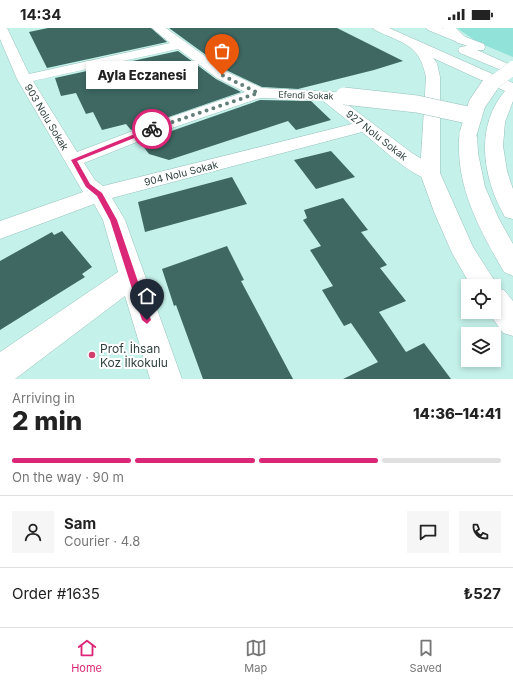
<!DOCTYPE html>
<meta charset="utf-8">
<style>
:root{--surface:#fff;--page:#f6f6f6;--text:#222;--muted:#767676;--line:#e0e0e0;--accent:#db2777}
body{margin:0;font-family:Inter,sans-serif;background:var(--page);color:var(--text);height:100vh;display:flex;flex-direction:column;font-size:15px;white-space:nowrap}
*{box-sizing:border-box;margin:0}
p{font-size:13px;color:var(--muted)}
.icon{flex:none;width:22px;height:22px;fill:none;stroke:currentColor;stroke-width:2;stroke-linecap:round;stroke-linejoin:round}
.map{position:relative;height:351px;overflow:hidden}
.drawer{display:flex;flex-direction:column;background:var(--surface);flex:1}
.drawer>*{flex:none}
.fabs{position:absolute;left:461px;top:251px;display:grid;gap:8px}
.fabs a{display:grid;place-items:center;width:40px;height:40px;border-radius:0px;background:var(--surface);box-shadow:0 2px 6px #0003;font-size:20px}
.pin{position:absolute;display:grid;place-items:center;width:34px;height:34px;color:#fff;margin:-41px -17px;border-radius:50% 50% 50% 0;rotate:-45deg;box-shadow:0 0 4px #0007}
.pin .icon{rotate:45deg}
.courier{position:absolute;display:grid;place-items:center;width:40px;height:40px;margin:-20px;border:3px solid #db2777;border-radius:50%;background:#fff;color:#222;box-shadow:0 1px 5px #0007}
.bubble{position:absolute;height:28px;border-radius:0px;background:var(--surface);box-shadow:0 2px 6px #0003;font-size:13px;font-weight:800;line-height:28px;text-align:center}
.overview em{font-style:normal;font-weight:800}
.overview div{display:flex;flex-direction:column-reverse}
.overview{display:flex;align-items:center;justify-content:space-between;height:68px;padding:0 12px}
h1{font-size:26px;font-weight:800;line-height:30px}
.bar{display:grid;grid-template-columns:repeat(4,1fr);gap:6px 4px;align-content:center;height:48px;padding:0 12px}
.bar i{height:5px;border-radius:3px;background:var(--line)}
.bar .current{background:var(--accent)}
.bar p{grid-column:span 4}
.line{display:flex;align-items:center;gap:10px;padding:0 12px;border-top:1px solid var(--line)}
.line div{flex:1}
.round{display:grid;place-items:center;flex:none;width:42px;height:42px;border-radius:0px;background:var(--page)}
.status{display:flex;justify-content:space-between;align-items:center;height:28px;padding:0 20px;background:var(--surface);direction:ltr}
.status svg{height:11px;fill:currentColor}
.tab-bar{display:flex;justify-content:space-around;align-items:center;height:56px;border-top:1px solid var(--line);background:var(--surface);font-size:11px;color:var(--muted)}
.tab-bar a{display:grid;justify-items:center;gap:2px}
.tab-bar .current{color:var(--accent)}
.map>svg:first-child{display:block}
</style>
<div class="status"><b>14:34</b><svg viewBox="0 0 49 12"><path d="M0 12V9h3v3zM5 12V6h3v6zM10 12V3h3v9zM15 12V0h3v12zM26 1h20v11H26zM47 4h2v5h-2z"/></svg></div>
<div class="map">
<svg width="513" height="351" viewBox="0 0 513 351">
<rect width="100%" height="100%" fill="#c4f1ea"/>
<path fill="#91e2d8" d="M457,0H513V29L477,14Z"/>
<g fill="#3f6863">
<path d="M48,0H151L167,14L47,40L29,4Z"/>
<path d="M169,0H337L403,33L374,42L298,61L262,59L228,43Z"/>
<path d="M178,23L216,51L241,64L131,102L126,96L102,102L93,84L86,86L76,65L61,68L55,50Z"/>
<path d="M260,72L311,73L331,92L296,102L288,93L169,132L149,126L140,114Z"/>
<path d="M331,123L355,149L316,161L294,132Z"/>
<path d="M232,149L247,176L145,204L138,174Z"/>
<path d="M343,170L368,202L361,204L387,237L380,240L406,273L379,284L406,324L424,315L451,351H343L378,334L351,295L344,298L322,262L333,258L310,222L321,218L303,192L307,190L304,182Z"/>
<path d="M62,203L92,239L82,246L85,249L0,302V233L52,204L54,207Z"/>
<path d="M227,218L244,252L241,253L293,351H203L176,277L174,278L162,241Z"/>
</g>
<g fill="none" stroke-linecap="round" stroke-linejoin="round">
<g stroke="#96c2bc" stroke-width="1">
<path id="minor" d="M0,0H7L8,2L29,46L170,15L152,0H166L227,44L262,60L350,65L352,68L350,71L343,73L412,125L437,140L440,145L437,150C434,150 431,152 428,151C411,148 377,116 362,104L112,170L125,192L182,351H150L125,268L15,351H0V324L118,244L103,192L94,176L0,211V193L83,164L17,51L0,11ZM178,21L217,50L245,64L159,93L77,124L33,53ZM260,70L322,72L352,96L103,158L95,152L84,135L172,100Z"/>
</g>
<g stroke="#96c2bc" stroke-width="1">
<g id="major">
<path d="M373,0H389L513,55V73L505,94L503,118L507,143L513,161V191L505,189C483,151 474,99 505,63L433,30L437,35L440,49V145L473,219L498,258L497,260L504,262L513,273V308L503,305L488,284H494V258H471L452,225L434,184L420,145L426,49C419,15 403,16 375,2Z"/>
<path d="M426,0H442L484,16L485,19L484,22H477L513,38V47L460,25L458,22L460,19L467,18L428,2Z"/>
<path d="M468,101L474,102L477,106L478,125L485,159L499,191L513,216V248L504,244C482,206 459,165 459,120C459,114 458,108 462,102Z"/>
</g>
</g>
<g stroke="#96c2bc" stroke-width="1">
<path id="highway" d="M443,0H456L468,12L462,16L458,15Z"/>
</g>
<use href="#minor" fill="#fff" fill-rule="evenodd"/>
<use href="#major" fill="#fff" fill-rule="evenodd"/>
<use href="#highway" fill="#fff" fill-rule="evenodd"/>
<g stroke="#96c2bc" stroke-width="18" stroke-linecap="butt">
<path id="minor-bridge" d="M344,68L417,76L472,88"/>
</g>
<g stroke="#96c2bc" stroke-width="14" stroke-linecap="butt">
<path id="major-bridge-far1" d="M489,58L513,40"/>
</g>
<g stroke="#96c2bc" stroke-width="18" stroke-linecap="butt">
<path id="major-bridge" d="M468,106L477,76L490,57"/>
</g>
<use href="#minor-bridge" stroke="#fff" stroke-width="17"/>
<use href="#major-bridge-far1" stroke="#fff" stroke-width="14"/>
<use href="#major-bridge" stroke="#fff" stroke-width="17"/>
</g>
<path fill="#db2777" d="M152,99L154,102L77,133L90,156L102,165L117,192L151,292L147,296L142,292L110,192L97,168L86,159L71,132Z"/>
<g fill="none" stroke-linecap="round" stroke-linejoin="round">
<path stroke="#637f7a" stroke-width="4" stroke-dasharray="0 7.2" d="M152,101L258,65L222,47"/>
</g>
<circle fill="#cf416e" stroke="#fff" stroke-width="1.5" cx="92" cy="327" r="4"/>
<g text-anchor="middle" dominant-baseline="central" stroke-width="4" stroke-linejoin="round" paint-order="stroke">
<g font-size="9" fill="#2f413e" stroke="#fff">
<text transform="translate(306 67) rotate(2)">Efendi Sokak</text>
</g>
<g font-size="10" fill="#2f413e" stroke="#fff">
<text transform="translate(47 89) rotate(59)">903 Nolu Sokak</text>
<text transform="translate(377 107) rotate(38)">927 Nolu Sokak</text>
<text transform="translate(181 145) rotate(-14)">904 Nolu Sokak</text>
</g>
<g font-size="12" fill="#2f413e" stroke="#fff" text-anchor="start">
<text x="100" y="320">Prof. İhsan<tspan x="100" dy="14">Koz İlkokulu</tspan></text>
</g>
</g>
</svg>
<div class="fabs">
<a><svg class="icon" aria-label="locate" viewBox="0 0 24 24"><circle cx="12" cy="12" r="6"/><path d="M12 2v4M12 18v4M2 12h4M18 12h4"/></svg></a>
<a><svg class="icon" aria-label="layers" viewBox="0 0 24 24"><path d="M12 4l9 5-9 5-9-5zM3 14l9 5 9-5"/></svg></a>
</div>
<div class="pin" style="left:222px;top:47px;background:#ea580c"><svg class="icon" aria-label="bag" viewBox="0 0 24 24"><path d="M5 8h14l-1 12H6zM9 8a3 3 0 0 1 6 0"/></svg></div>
<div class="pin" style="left:147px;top:292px;background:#1f2937"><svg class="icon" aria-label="home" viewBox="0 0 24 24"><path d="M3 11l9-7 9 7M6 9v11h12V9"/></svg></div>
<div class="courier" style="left:152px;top:101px"><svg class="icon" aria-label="bike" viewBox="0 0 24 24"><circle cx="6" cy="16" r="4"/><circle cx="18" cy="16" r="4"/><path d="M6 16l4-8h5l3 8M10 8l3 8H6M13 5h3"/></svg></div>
<div class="bubble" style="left:86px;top:33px;width:112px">Ayla Eczanesi</div>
</div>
<section class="drawer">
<div class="overview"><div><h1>2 min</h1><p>Arriving in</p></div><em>14:36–14:41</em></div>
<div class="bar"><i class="current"></i><i class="current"></i><i class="current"></i><i></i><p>On the way · 90 m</p></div>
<div class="line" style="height:72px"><a class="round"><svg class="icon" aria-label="person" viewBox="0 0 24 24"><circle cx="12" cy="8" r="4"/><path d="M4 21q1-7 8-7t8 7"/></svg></a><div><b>Sam</b><p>Courier · 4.8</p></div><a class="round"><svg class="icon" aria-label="chat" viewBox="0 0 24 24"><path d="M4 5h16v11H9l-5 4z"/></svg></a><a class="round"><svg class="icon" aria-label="phone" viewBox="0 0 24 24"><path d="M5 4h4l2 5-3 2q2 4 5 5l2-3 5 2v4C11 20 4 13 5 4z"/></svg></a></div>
<div class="line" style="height:52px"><div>Order #1635</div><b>₺527</b></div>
</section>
<nav class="tab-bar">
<a class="current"><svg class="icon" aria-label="home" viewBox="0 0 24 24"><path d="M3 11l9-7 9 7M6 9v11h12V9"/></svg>Home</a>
<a><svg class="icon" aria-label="map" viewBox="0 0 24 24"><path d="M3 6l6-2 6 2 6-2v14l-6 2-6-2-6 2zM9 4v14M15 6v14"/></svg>Map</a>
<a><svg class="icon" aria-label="saved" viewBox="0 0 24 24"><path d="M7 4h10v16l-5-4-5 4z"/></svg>Saved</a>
</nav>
